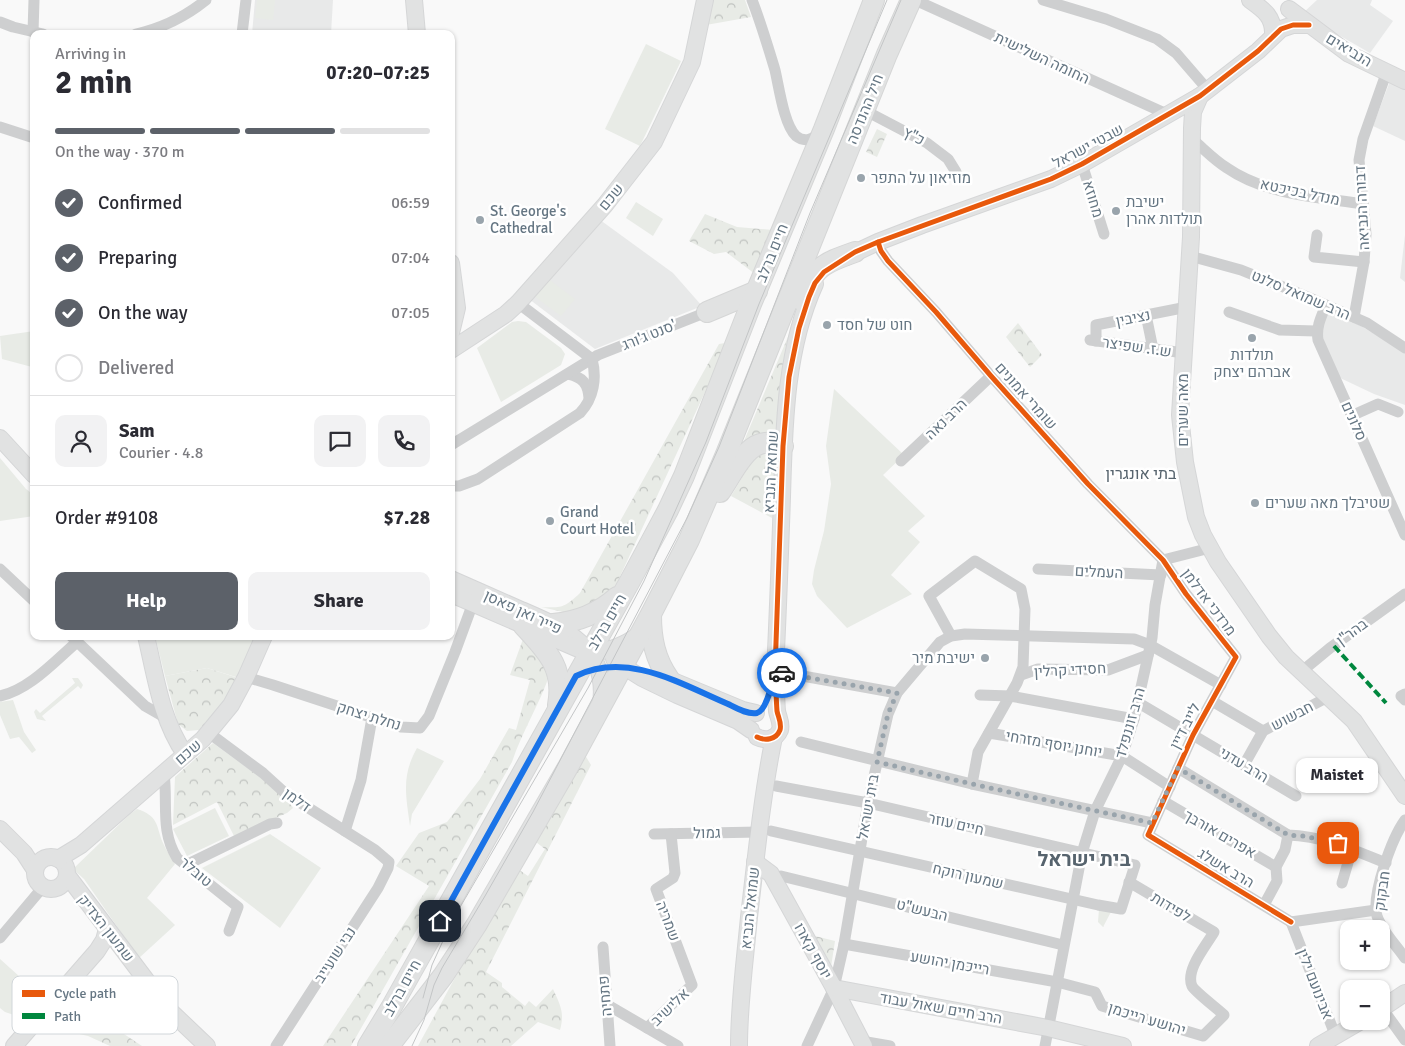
<!DOCTYPE html>
<meta charset="utf-8">
<style>
:root{--surface:#fff;--page:#f2f2f3;--text:#2b2b33;--muted:#7c7c81;--line:#e1e1e2;--accent:#5c6169}
body{margin:0;font-family:Signika,Heebo,sans-serif;background:var(--page);color:var(--text);height:100vh;display:flex;flex-direction:column;font-size:19px;white-space:nowrap}
*{box-sizing:border-box;margin:0}
p{font-size:16px;color:var(--muted)}
.icon{flex:none;width:28px;height:28px;fill:none;stroke:currentColor;stroke-width:2;stroke-linecap:round;stroke-linejoin:round}
.map{position:relative;flex:1;overflow:hidden}
.drawer{position:absolute;left:30px;top:30px;width:425px;height:610px;display:flex;flex-direction:column;background:var(--surface);border-radius:10px;box-shadow:0 1px 4px #0004}
.drawer>*{flex:none}
.fabs{position:absolute;left:1340px;top:920px;display:grid;gap:10px}
.fabs a{display:grid;place-items:center;width:50px;height:50px;border-radius:10px;background:var(--surface);box-shadow:0 1px 4px #0004;font-size:25px}
.pin{position:absolute;display:grid;place-items:center;width:42px;height:42px;color:#fff;margin:-21px;border-radius:10px;box-shadow:0 2px 8px #0006}
.courier{position:absolute;display:grid;place-items:center;width:50px;height:50px;margin:-25px;border:4px solid #1a73e8;border-radius:50%;background:#fff;color:#222;box-shadow:0 1px 6px #0007}
.bubble{position:absolute;height:35px;border-radius:10px;background:var(--surface);box-shadow:0 1px 4px #0004;font-size:16px;font-weight:800;line-height:35px;text-align:center}
.overview em{font-style:normal;font-weight:800}
.overview div{display:flex;flex-direction:column-reverse}
.overview{display:flex;align-items:center;justify-content:space-between;height:85px;padding:0 25px}
h1{font-size:32px;font-weight:800;line-height:38px}
.bar{display:grid;grid-template-columns:repeat(4,1fr);gap:8px 5px;align-content:center;height:60px;padding:0 25px}
.bar i{height:6px;border-radius:4px;background:var(--line)}
.bar .selected{background:var(--accent)}
.bar p{grid-column:span 4}
.line{display:flex;align-items:center;gap:12px;padding:0 25px;border-top:1px solid var(--line)}
.line div{flex:1}
.round{display:grid;place-items:center;flex:none;width:52px;height:52px;border-radius:10px;background:var(--page)}
ol{padding:0 25px;list-style:none}
li{display:flex;align-items:center;gap:15px;height:55px}
li p{margin-inline-start:auto}
li .icon{padding:5px;border-radius:50%;background:var(--accent);color:#fff;stroke-width:4}
li:last-child{color:var(--muted)}
li i{width:28px;height:28px;border:2px solid var(--line);border-radius:50%}
.button{display:flex;gap:10px;margin-top:auto;padding:10px 25px}
.button a{flex:1;height:58px;border-radius:10px;background:var(--accent);color:#fff;font-size:20px;font-weight:800;line-height:58px;text-align:center}
.button a+a{background:var(--page);color:var(--text)}
.map>svg:first-child{display:block}
</style>
<div class="map">
<svg width="1405" height="1046" viewBox="0 0 1405 1046">
<defs>
<pattern id="park-crowns" width="20" height="18" patternUnits="userSpaceOnUse" patternTransform="scale(1.25)"><rect width="20" height="18" fill="#e8ebe6"/><path d="M2 6a3 3 0 1 1 6 0M12 15a3 3 0 1 1 6 0" fill="none" stroke="#c0c3c0"/></pattern>
</defs>
<rect width="100%" height="100%" fill="#f9f9f9"/>
<g fill="#e8e9e9">
<path d="M255,0H333L331,34H252Z"/>
<path d="M1317,0H1372L1370,5L1393,21L1370,53L1302,14Z"/>
<path d="M1390,81L1405,87V141L1373,126Z"/>
<path d="M596,217L673,273L702,306L595,349L529,299Z"/>
<path d="M1405,235V282L1400,278Z"/>
<path d="M1328,311L1361,326L1405,352V405L1374,394L1336,376L1320,332Z"/>
</g>
<g fill="#e8ebe6">
<path d="M257,0H275L273,20L255,18Z"/>
<path d="M646,44L681,61L640,146L605,129Z"/>
<path d="M636,202L663,219L653,236L626,218Z"/>
<path d="M547,278L575,299L561,316L534,296Z"/>
<path d="M518,321L526,322L561,348L565,354L561,365L501,402L477,348L512,322Z"/>
<path d="M34,331V370L32,367L2,359L0,336Z"/>
<path d="M834,389L904,455L883,475L925,516L908,531L920,542L891,575L912,594L847,628L817,596L812,584L814,570L824,531L831,484L826,446Z"/>
<path d="M0,458L26,489L34,495V516L0,521Z"/>
<path d="M155,636H252L256,640L239,678L207,668L165,676Z"/>
<path d="M72,678H78L83,685L81,689L78,686L42,716L46,721L37,719L34,712L36,709L40,713L75,683Z"/>
<path d="M13,700L24,732L36,750L32,753L19,737L10,739L0,715V702Z"/>
<path d="M417,748L444,761L412,814L410,826C406,796 401,776 417,748Z"/>
<path d="M215,808L229,836L187,856L173,829Z"/>
<path d="M137,809C159,816 156,826 163,843C166,850 171,857 175,864L147,898L175,925L139,958L84,879L73,869L130,814Z"/>
<path d="M270,834L321,868L280,928L202,868Z"/>
<path d="M0,959L20,977L46,996L26,1019L5,1012L0,1008Z"/>
</g>
<g fill="url(#park-crowns)">
<path d="M710,0H745L751,17L706,25Z"/>
<path d="M877,129L887,134L877,157L866,152Z"/>
<path d="M705,214L737,227L773,230L755,274L726,252L714,254L689,241Z"/>
<path d="M795,320L777,433L763,434L744,441Z"/>
<path d="M1018,323L1042,355L1030,367L1006,337Z"/>
<path d="M725,343L723,353L617,583L609,594L572,614L541,607C562,608 564,608 580,593L719,344Z"/>
<path d="M763,454L770,455L775,461L772,518L731,496C740,483 749,460 763,454Z"/>
<path d="M523,639L535,646L550,673C540,704 522,731 512,762L351,1046H323L429,886L396,866L419,833L447,822L480,779L509,728L516,730L530,680L510,675Z"/>
<path d="M207,668L235,677L237,683L207,726L199,730L187,731L178,724L165,676Z"/>
<path d="M213,743L286,796L293,808L287,813L234,836L217,802L173,825L175,777Z"/>
<path d="M585,755L591,765L486,972L502,983V987L525,1006L529,1001L536,1007L553,989C560,1005 565,1012 560,1030L538,1022L511,1046H418L515,867L528,876L545,849L532,839Z"/>
<path d="M1099,909L1111,912L1103,927L1098,922Z"/>
<path d="M811,935L835,941L831,967Z"/>
<path d="M67,1002L106,1022L142,1046H110L88,1036L44,1026Z"/>
</g>
<g fill="none" stroke-linecap="round" stroke-linejoin="round">
<g stroke="#d5d6d7" stroke-width="18">
<g id="secondary">
<path d="M414,0L417,34"/>
<path d="M1250,0C1264,10 1274,17 1273,35"/>
<path d="M1289,9L1349,54L1405,81"/>
<path d="M1200,96L1193,112L1192,128L1191,237L1180,415L1185,462L1196,517L1203,535L1218,562L1269,636L1286,657L1354,721L1405,796"/>
<path d="M846,257L878,242L922,225L1051,179L1082,164L1200,96L1258,51L1281,29L1293,25H1309"/>
<path d="M451,263L457,308L451,333"/>
<path d="M451,350L506,314L518,303L605,205L654,142L692,62L705,0"/>
<path d="M0,438L34,475"/>
<path d="M451,579C474,589 496,599 519,609C563,628 609,646 601,704"/>
<path d="M451,594L583,651C604,654 624,646 640,634"/>
<path d="M146,636C156,678 161,719 185,754"/>
<path d="M614,659L623,666L642,678L677,695L738,721L751,730"/>
<path d="M661,676L743,710L756,713"/>
<path d="M757,737C765,741 776,740 780,730C782,723 778,717 777,711C776,698 776,684 775,671C778,613 780,555 782,497C784,426 785,350 815,284"/>
<path d="M0,829L24,853L35,870"/>
<circle cx="51" cy="873" r="16"/>
<path d="M58,859L81,845L203,739L231,705L246,677L264,636"/>
<path d="M755,862L771,874L834,988L864,1046"/>
<path d="M67,875L167,1008L207,1046"/>
<path d="M834,988L1048,1028L1123,1046"/>
<path d="M1381,1009L1405,993"/>
<path d="M14,1046L97,951L104,940L107,929"/>
<path d="M739,1046C739,1003 745,960 749,917C756,857 762,796 774,737"/>
<path d="M1318,1046L1361,1021"/>
</g>
</g>
<g stroke="#d5d6d6" stroke-width="22">
<g id="highway">
<path d="M799,299C816,267 821,264 855,252"/>
<path d="M707,312L757,291"/>
<path d="M720,492C730,478 743,449 760,444C768,441 776,444 783,446"/>
<path d="M651,615C651,639 655,659 669,679"/>
<path d="M553,624C578,622 598,614 617,597"/>
<path d="M523,625C547,651 565,668 558,705"/>
<path d="M368,1046L391,1008L630,581L668,510L684,476L751,304L824,129L874,0"/>
<path d="M389,1046L443,976L477,924L568,767L651,614L689,540L726,454L887,54L911,0"/>
</g>
</g>
<g stroke="#cecfd0" stroke-width="11">
<path d="M752,0C761,23 768,47 775,70C779,87 784,125 796,136C805,143 813,139 820,133"/>
<path d="M915,0L1169,115"/>
<path d="M1043,0L1106,19L1157,39L1176,53L1208,90"/>
<path d="M0,22L13,27L43,34"/>
<path d="M33,32L34,0"/>
<path d="M136,34C163,28 185,17 206,0"/>
<path d="M242,34L246,0"/>
<path d="M864,110L927,143L948,159L956,172"/>
<path d="M0,127L34,138"/>
<path d="M1192,139C1203,148 1214,160 1227,168C1266,195 1318,197 1363,204"/>
<path d="M1082,164L1104,234"/>
<path d="M1317,235L1314,257L1364,262"/>
<path d="M878,242L881,251L888,261L936,312L991,376L1088,484L1163,560L1186,594L1236,657L1193,735L1148,835L1291,922"/>
<path d="M1190,256L1241,270L1303,295L1367,323L1405,348"/>
<path d="M1326,305C1321,317 1316,327 1318,340L1405,535"/>
<path d="M1229,312L1280,330L1316,331"/>
<path d="M1146,315L1153,349"/>
<path d="M1354,317L1364,262L1366,234L1359,160L1363,139L1387,71"/>
<path d="M1090,340L1184,353"/>
<path d="M1096,341V325L1187,307"/>
<path d="M568,374C582,377 588,383 589,398"/>
<path d="M1351,416L1378,404L1398,412"/>
<path d="M451,445L598,355L707,312"/>
<path d="M901,461L991,376"/>
<path d="M451,486H459L478,479L580,413C594,398 597,378 592,359L518,303"/>
<path d="M1163,560L1210,548"/>
<path d="M0,569L34,601"/>
<path d="M1038,569L1161,575"/>
<path d="M71,636L145,706L166,718"/>
<path d="M951,636L929,596L975,561L1021,589L1025,609L1023,667L1017,683L978,752L972,784"/>
<path d="M775,671L897,693"/>
<path d="M1301,672L1330,648L1405,594"/>
<path d="M1021,675L1038,669L1108,670L1148,655"/>
<path d="M246,677L273,685L401,727L420,728L429,716L455,652L473,603"/>
<path d="M1405,694L1401,696L1405,700"/>
<path d="M980,695L1010,696L1134,719"/>
<path d="M0,696C29,690 55,661 77,642"/>
<path d="M1212,701L1263,731"/>
<path d="M1137,702L1296,796"/>
<path d="M209,733L263,773L285,793L375,850L389,862L388,868L378,888L276,1046"/>
<path d="M989,733L1122,756L1170,787"/>
<path d="M801,742L972,784L1152,823"/>
<path d="M1244,765L1263,731L1328,697"/>
<path d="M1178,768L1288,835C1323,836 1354,850 1386,863"/>
<path d="M164,773C168,803 160,831 177,858L238,907L229,931"/>
<path d="M1163,801L1276,867"/>
<path d="M1405,820C1392,838 1371,895 1377,916C1382,931 1396,945 1405,958"/>
<path d="M345,831L361,780L372,718"/>
<path d="M771,831L1098,905L1121,909L1135,865L868,803L776,786"/>
<path d="M654,834L759,832"/>
<path d="M186,865L270,824L277,823"/>
<path d="M781,876L1063,945"/>
<path d="M1342,883L1352,849"/>
<path d="M1264,905L1277,881L1276,867L1285,850L1288,835"/>
<path d="M1291,922L1336,1037"/>
<path d="M1291,922L1376,910"/>
<path d="M0,938L43,887"/>
<path d="M844,944L1057,982L1095,992L1102,1006L1203,1036L1224,1015C1218,1009 1195,992 1192,986C1185,970 1206,946 1214,932L1129,882"/>
<path d="M603,947L610,1046"/>
<path d="M606,1004L678,1046"/>
<path d="M1382,1008L1405,1040"/>
<path d="M647,1028L692,985L656,889L673,878L675,873L671,834"/>
<path d="M861,1041L890,1046"/>
<path d="M807,1046L834,988L844,944L868,803L888,714L897,693L940,642L951,636L965,634L1134,639L1150,645L1221,685"/>
<path d="M1045,1046L1082,853L1095,811L1122,756L1134,719L1152,638L1155,605L1163,560"/>
</g>
<use href="#secondary" stroke="#e1e2e2" stroke-width="16"/>
<use href="#highway" stroke="#e1e2e2" stroke-width="20"/>
<g stroke="#c3c5c6" stroke-width="1">
<path d="M423,998L432,965L452,921L588,688L644,581L706,442L759,304L887,0"/>
<path d="M412,1046L424,1020L434,985L442,968L485,896L533,812L687,518L719,447L810,213L901,0"/>
</g>
<path stroke="#00873e" stroke-width="4" stroke-dasharray="8 4" stroke-linecap="butt" d="M1334,646L1386,703"/>
<g stroke="#fff" stroke-width="8">
<g id="cycleway">
<path d="M878,242L881,251L888,261L936,312L991,376L1088,484L1163,560L1186,594L1236,657L1193,735L1148,835L1291,922"/>
<path d="M757,737C765,741 776,740 780,730C782,723 778,717 777,711C776,698 776,684 775,671L783,446L789,377L799,328L809,297L815,283L824,272L855,252L878,242L1051,179L1082,164L1200,96L1258,51L1281,29L1293,25H1309"/>
</g>
</g>
<use href="#cycleway" stroke="#e8590c" stroke-width="5"/>
</g>
<g fill="none" stroke-linecap="round" stroke-linejoin="round">
<path stroke="#99a4ac" stroke-width="5" stroke-dasharray="0 9" d="M782,673L897,693L888,714L877,762L972,784L1152,823L1178,768L1288,835L1303,836L1338,843"/>
<path stroke="#1a73e8" stroke-width="6" d="M440,921L576,676C627,651 681,684 728,704C736,708 748,715 757,713C767,710 773,680 775,671L782,673"/>
</g>
<g fill="#99a4ac" stroke="#fff" stroke-width="2">
<circle cx="861" cy="178" r="5"/>
<circle cx="1116" cy="211" r="5"/>
<circle cx="480" cy="220" r="5"/>
<circle cx="827" cy="325" r="5"/>
<circle cx="1252" cy="338" r="5"/>
<circle cx="1255" cy="503" r="5"/>
<circle cx="550" cy="521" r="5"/>
<circle cx="985" cy="658" r="5"/>
</g>
<g text-anchor="middle" dominant-baseline="central" stroke-width="5" stroke-linejoin="round" paint-order="stroke">
<g font-size="15" fill="#657683" stroke="#fff">
<text transform="translate(1349 50) rotate(31)">הנביאים</text>
<text transform="translate(1042 58) rotate(25)">החומה השלישית</text>
<text transform="translate(865 109) rotate(-68)">חיל ההנדסה</text>
<text transform="translate(914 136) rotate(28)">כ"ץ</text>
<text transform="translate(1088 146) rotate(-28)">שבטי ישראל</text>
<text transform="translate(1300 192) rotate(12)">מנדל בכיכטא</text>
<text transform="translate(611 197) rotate(-51)">שכם</text>
<text transform="translate(1093 199) rotate(73)">מחוזא</text>
<text transform="translate(1362 208) rotate(-93)">דבורה הנביאה</text>
<text transform="translate(772 253) rotate(-68)">חיים ברלב</text>
<text transform="translate(1301 295) rotate(23)">הרב שמואל סלנט</text>
<text transform="translate(1133 318) rotate(-11)">נציבין</text>
<text transform="translate(649 335) rotate(-22)">סנט ג'ורג'</text>
<text transform="translate(1137 347) rotate(8)">ש.ז. שפיצר</text>
<text transform="translate(1026 396) rotate(48)">שומרי אמונים</text>
<text transform="translate(1183 410) rotate(-90)">מאה שערים</text>
<text transform="translate(946 419) rotate(-44)">הרב נאה</text>
<text transform="translate(1354 421) rotate(66)">סלונים</text>
<text transform="translate(771 472) rotate(-87)">שמואל הנביא</text>
<text transform="translate(1099 572) rotate(3)">העמלים</text>
<text transform="translate(1209 602) rotate(53)">מרדכי אדלמן</text>
<text transform="translate(523 612) rotate(25)">פייר ואן פאסן</text>
<text transform="translate(607 622) rotate(-60)">חיים ברלב</text>
<text transform="translate(1352 632) rotate(-36)">בהר"ן</text>
<text transform="translate(1070 670) rotate(-3)">חסידי קרלין</text>
<text transform="translate(369 716) rotate(17)">נחלת יצחק</text>
<text transform="translate(1292 716) rotate(-28)">חבשוש</text>
<text transform="translate(1130 723) rotate(-74)">הרב זוננפלד</text>
<text transform="translate(1185 726) rotate(-63)">לייב דיין</text>
<text transform="translate(1054 744) rotate(10)">יוחנן יוסף מזרחי</text>
<text transform="translate(188 752) rotate(-41)">שכם</text>
<text transform="translate(1244 765) rotate(31)">הרב עדני</text>
<text transform="translate(297 800) rotate(35)">דלמן</text>
<text transform="translate(868 807) rotate(-80)">בית ישראל</text>
<text transform="translate(956 824) rotate(13)">חיים עוזר</text>
<text transform="translate(707 833) rotate(-1)">גמול</text>
<text transform="translate(1220 834) rotate(30)">אפרים אורבך</text>
<text transform="translate(1226 868) rotate(31)">הרב אשלג</text>
<text transform="translate(196 872) rotate(40)">טובלר</text>
<text transform="translate(968 876) rotate(13)">שמעון רוקח</text>
<text transform="translate(1382 891) rotate(-82)">חבקוק</text>
<text transform="translate(1171 907) rotate(31)">לפידות</text>
<text transform="translate(750 908) rotate(-84)">שמואל הנביא</text>
<text transform="translate(922 910) rotate(14)">הבעש"ט</text>
<text transform="translate(668 921) rotate(69)">שמריה</text>
<text transform="translate(106 928) rotate(52)">שמעון הצדיק</text>
<text transform="translate(813 951) rotate(61)">יוסף קארו</text>
<text transform="translate(335 955) rotate(-57)">נבי שועייב</text>
<text transform="translate(950 963) rotate(10)">רייכמן יהושע</text>
<text transform="translate(1315 984) rotate(69)">אבינועם ילין</text>
<text transform="translate(402 988) rotate(-61)">חיים ברלב</text>
<text transform="translate(605 996) rotate(-95)">פתחיה</text>
<text transform="translate(670 1007) rotate(-44)">אלישיב</text>
<text transform="translate(941 1008) rotate(10)">הרב חיים שאול עבוד</text>
<text transform="translate(1147 1019) rotate(17)">יהושע רייכמן</text>
</g>
<g font-size="15" fill="#657683" stroke="#fff" text-anchor="start">
<text x="871" y="178">מוזיאון על התפר</text>
<text x="1126" y="202">ישיבת<tspan x="1126" dy="17">תולדות אהרן</tspan></text>
<text x="490" y="211">St. George's<tspan x="490" dy="17">Cathedral</tspan></text>
<text x="837" y="325">חוט של חסד</text>
<text x="1252" y="355" text-anchor="middle">תולדות<tspan x="1252" dy="17">אברהם יצחק</tspan></text>
<text x="1265" y="503">שטיבלך מאה שערים</text>
<text x="560" y="512">Grand<tspan x="560" dy="17">Court Hotel</tspan></text>
<text x="975" y="658" text-anchor="end">ישיבת מיר</text>
</g>
<g font-size="16" fill="#57646e" stroke="#fff">
<text x="1141" y="474">בתי אונגרין</text>
</g>
<g font-size="20" font-weight="bold" fill="#57646e" stroke="#fff">
<text x="1084" y="859">בית ישראל</text>
</g>
</g>
<rect x="12" y="976" width="166" height="58" rx="8" fill="#fff" stroke="#d1d6da" stroke-width="1"/>
<rect x="22" y="990" width="23" height="7" fill="#e8590c"/>
<rect x="22" y="1013" width="23" height="6" fill="#00873e"/>
<g font-size="14" fill="#657683">
<text x="54" y="998">Cycle path</text>
<text x="54" y="1021">Path</text>
</g>
</svg>
<div class="fabs">
<a>+</a>
<a>−</a>
</div>
<div class="pin" style="left:1338px;top:843px;background:#ea580c"><svg class="icon" aria-label="bag" viewBox="0 0 24 24"><path d="M5 8h14l-1 12H6zM9 8a3 3 0 0 1 6 0"/></svg></div>
<div class="pin" style="left:440px;top:921px;background:#1f2937"><svg class="icon" aria-label="home" viewBox="0 0 24 24"><path d="M3 11l9-7 9 7M6 9v11h12V9"/></svg></div>
<div class="courier" style="left:782px;top:673px"><svg class="icon" aria-label="car" viewBox="0 0 24 24"><path d="M5 17H2v-5l4-1 3-4h7l3 4 3 1v5h-3M9 17h6M6 11h13"/><circle cx="7" cy="17" r="2"/><circle cx="17" cy="17" r="2"/></svg></div>
<div class="bubble" style="left:1296px;top:758px;width:82px">Maistet</div>
<section class="drawer">
<div class="overview"><div><h1>2 min</h1><p>Arriving in</p></div><em>07:20–07:25</em></div>
<div class="bar"><i class="selected"></i><i class="selected"></i><i class="selected"></i><i></i><p>On the way · 370 m</p></div>
<ol>
<li><svg class="icon" aria-label="check" viewBox="0 0 24 24"><path d="M5 12l5 5 9-10"/></svg>Confirmed<p>06:59</p></li>
<li><svg class="icon" aria-label="check" viewBox="0 0 24 24"><path d="M5 12l5 5 9-10"/></svg>Preparing<p>07:04</p></li>
<li><svg class="icon" aria-label="check" viewBox="0 0 24 24"><path d="M5 12l5 5 9-10"/></svg>On the way<p>07:05</p></li>
<li><i></i>Delivered</li>
</ol>
<div class="line" style="height:90px"><a class="round"><svg class="icon" aria-label="person" viewBox="0 0 24 24"><circle cx="12" cy="8" r="4"/><path d="M4 21q1-7 8-7t8 7"/></svg></a><div><b>Sam</b><p>Courier · 4.8</p></div><a class="round"><svg class="icon" aria-label="chat" viewBox="0 0 24 24"><path d="M4 5h16v11H9l-5 4z"/></svg></a><a class="round"><svg class="icon" aria-label="phone" viewBox="0 0 24 24"><path d="M5 4h4l2 5-3 2q2 4 5 5l2-3 5 2v4C11 20 4 13 5 4z"/></svg></a></div>
<div class="line" style="height:65px"><div>Order #9108</div><b>$7.28</b></div>
<div class="button"><a>Help</a><a>Share</a></div>
</section>
</div>
